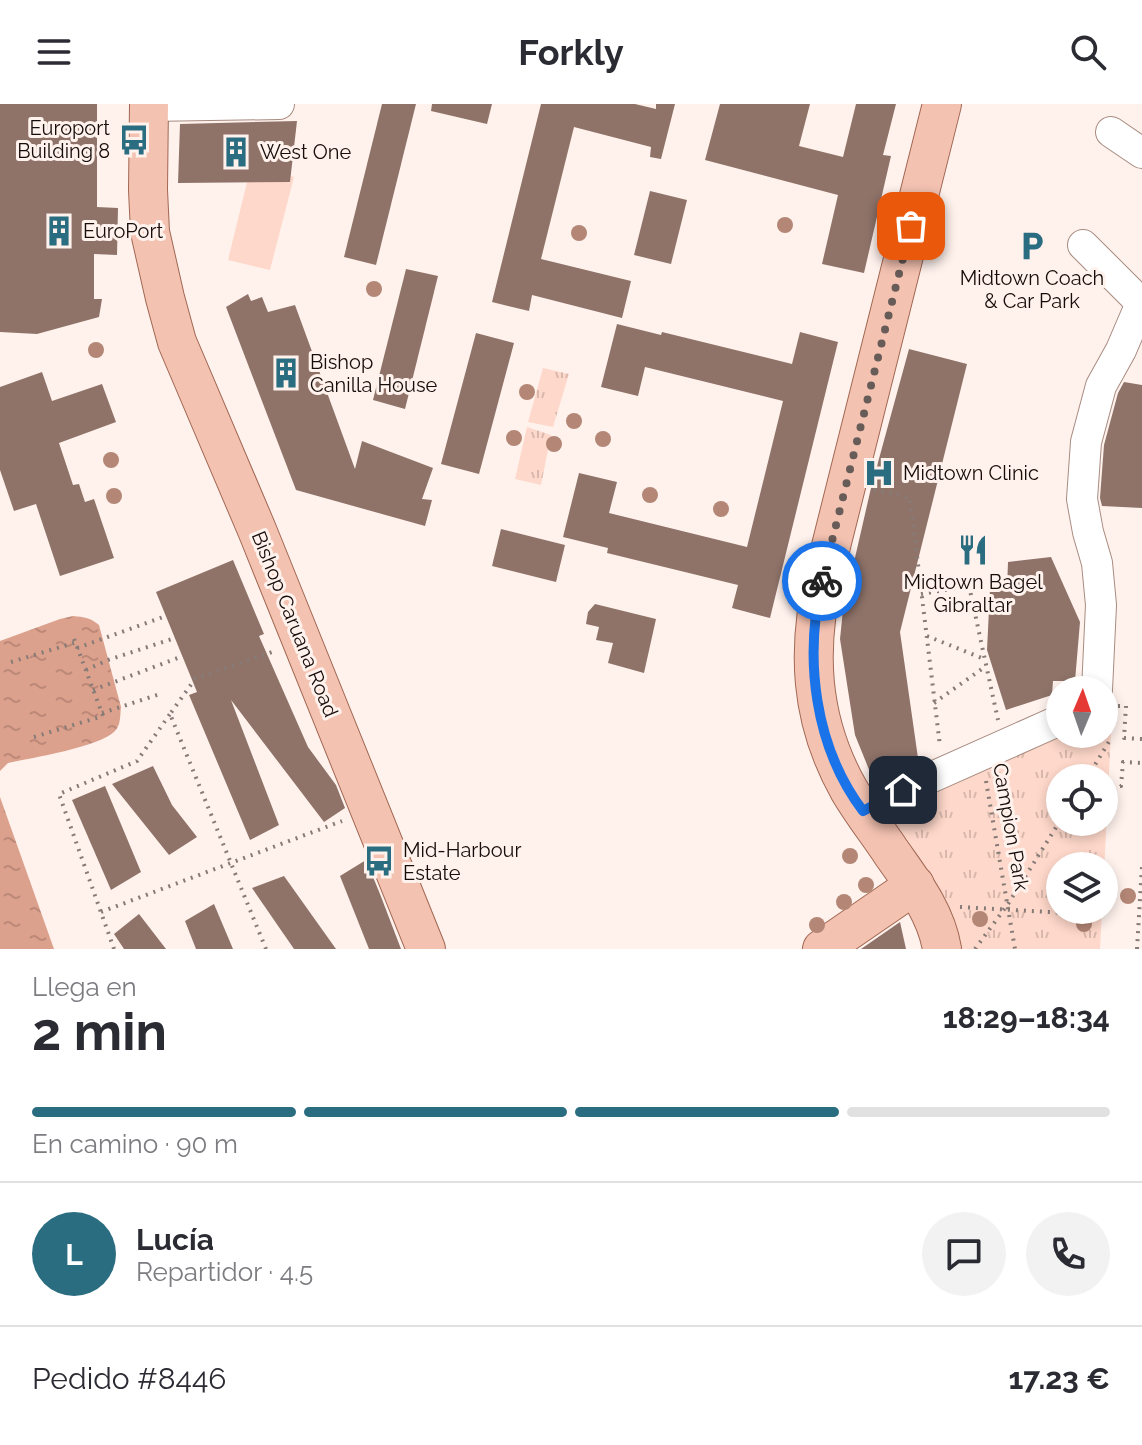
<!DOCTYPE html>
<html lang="es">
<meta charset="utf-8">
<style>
:root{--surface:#fff;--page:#f2f2f3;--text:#2b2b33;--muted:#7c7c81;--line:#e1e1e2;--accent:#2b6d80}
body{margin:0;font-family:Raleway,sans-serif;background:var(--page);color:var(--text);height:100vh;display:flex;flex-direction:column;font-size:30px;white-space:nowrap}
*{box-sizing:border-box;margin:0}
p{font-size:26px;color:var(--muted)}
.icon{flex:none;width:44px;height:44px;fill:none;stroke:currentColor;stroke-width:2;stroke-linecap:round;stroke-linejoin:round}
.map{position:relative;height:845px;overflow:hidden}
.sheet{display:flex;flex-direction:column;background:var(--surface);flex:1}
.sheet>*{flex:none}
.needle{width:52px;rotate:2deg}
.controls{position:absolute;left:1046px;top:572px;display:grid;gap:16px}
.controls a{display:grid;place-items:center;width:72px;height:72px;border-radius:50%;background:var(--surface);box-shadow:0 4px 12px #0003;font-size:40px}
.pin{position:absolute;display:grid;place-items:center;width:68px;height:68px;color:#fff;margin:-34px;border-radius:16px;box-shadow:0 4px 12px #0006}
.courier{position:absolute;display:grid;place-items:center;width:80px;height:80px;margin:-40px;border:6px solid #1a73e8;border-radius:50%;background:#fff;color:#222;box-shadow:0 2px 10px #0007}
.head em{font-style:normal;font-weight:700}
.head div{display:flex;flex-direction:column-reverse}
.head{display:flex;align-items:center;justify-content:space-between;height:136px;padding:0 32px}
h1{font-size:52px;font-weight:700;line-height:60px}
.bar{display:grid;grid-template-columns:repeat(4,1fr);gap:12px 8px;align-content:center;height:96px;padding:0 32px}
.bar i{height:10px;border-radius:6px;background:var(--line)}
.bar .selected{background:var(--accent)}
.bar p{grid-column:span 4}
.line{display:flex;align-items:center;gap:20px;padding:0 32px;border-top:2px solid var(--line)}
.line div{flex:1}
.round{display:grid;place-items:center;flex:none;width:84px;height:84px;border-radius:42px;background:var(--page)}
header{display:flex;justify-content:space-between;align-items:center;height:104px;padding:0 32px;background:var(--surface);font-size:36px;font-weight:700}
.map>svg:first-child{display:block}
</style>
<header><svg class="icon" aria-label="menu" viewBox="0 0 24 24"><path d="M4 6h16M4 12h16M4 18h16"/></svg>Forkly<svg class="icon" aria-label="search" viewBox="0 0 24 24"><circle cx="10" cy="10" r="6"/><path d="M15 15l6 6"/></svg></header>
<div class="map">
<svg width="1142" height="845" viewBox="0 0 1142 845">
<defs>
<pattern id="grass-tufts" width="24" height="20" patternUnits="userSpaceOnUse" patternTransform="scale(2)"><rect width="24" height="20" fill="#fed8ca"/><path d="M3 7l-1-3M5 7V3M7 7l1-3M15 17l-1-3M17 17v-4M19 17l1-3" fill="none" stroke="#d9b8ac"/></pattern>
<pattern id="water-ripples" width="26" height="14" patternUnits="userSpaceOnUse" patternTransform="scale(2)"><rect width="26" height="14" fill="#dca18d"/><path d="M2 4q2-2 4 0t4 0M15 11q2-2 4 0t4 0" fill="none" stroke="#bc8978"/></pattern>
</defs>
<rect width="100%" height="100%" fill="#fff2ed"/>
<g fill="url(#grass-tufts)" fill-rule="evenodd">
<path d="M543,264L569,270L553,323L528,318Z"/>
<path d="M527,323L551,331L541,381L515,375Z"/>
<path d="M1104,608L1112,609L1104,768V762H1060V806H1102L1100,845H954L874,710L1060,630H1104ZM1060,674H1104V718H1060Z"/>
</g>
<path fill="#fed8ca" d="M251,62L294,73L270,166L228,156Z"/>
<g fill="url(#water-ripples)">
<path d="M73,512C84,513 91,514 99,521L121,603C120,611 121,621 115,627C100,643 31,654 8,659L0,667V537L60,515Z"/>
<path d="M0,693L54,845H0Z"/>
</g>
<g fill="#8f7369">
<path d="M0,0H97V103L118,104L117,151L94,150V195H102L99,213L37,230L0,228Z"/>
<path d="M382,0H416L376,161L344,153Z"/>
<path d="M432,0H492L487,20L431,7Z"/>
<path d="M541,0H635L656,5V0H675L661,55L650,53L651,43L574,23L541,155L631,177L622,214L532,191L529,207L492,198Z"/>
<path d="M720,0H810L799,42L843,53L856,0H896L883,51L891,52L864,169L822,160L838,91L705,56Z"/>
<path d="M297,17L290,78L178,79L180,20Z"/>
<path d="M650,87L687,96L671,160L634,151Z"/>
<path d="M406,165L438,172L405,305L373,296Z"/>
<path d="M248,190L251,197L262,193L268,208L295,201L355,365L362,337L433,364L422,395L432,396L425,422L296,386L226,203Z"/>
<path d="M617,220L661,231L662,228L792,260L800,228L838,238L770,514L732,504L738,481L607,449L608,444L563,433L579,369L617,378L609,409L747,443L783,297L645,263L638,292L601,283Z"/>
<path d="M476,229L514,239L479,370L441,360Z"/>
<path d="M909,245L967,260L900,528L918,654L893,655L896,666L872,673L855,631L840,535L843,506L871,384Z"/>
<path d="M42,268L52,297L102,280L116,318L59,339L73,381L79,380L85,398L94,395L114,454L60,472L36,400L14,407L0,366V283Z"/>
<path d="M1124,278L1142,281V404L1102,402L1100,394L1104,341L1118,289Z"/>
<path d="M501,425L565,441L556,478L492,462Z"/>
<path d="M1051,453L1080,518L1075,577H1053L1052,591L1006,606L987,546L990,485H1007L1008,458Z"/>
<path d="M233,456L264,530L259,532L308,643L336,681L345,704L324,718L231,596L279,721L250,736L189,591L197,588L156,488Z"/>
<path d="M595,500L656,515L644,569L608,559L613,539L596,536L599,523L586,520L588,508Z"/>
<path d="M153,662L172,701L197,733L169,751L112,680Z"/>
<path d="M105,682L141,768L111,786L72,696Z"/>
<path d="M366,756L380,790L401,845H369L340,772Z"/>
<path d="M284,772L336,845H294L252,784Z"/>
<path d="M214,800L233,845H196L185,817Z"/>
<path d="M139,810L166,845H124L114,830Z"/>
<path d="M900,818L906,845H861Z"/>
</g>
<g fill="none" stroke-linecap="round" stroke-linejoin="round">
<g stroke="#a88b80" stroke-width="32">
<g id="minor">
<path d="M149,2L279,0"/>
<path d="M1111,28L1142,49"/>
<path d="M1083,141L1141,199"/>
<path d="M1097,586L1101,501L1097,459L1088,428L1082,395L1086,338L1101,282L1121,246L1142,197"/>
<path d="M863,707L903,686L1060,616"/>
</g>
</g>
<g stroke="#a16854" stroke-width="40">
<g id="major">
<path d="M149,0L148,86L150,128L165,194L177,238L257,426L426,845"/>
<path d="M822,845L915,781"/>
<path d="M942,845C936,808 912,778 891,748C877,727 862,708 849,686C809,615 806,544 825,466L942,0"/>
</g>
</g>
<g stroke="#867b77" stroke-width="4" stroke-dasharray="2 6" stroke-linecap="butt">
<path d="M874,385L910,394L940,642"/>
<path d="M921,490L969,482L998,616"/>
<path d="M927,532L984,555"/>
<path d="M74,535L105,617"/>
<path d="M77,544L166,512"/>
<path d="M11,558L74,539"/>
<path d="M86,566L108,556L175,534"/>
<path d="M93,586L183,552"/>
<path d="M934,599L986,562"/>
<path d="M1118,602H1126L1124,634L1142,635"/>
<path d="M102,609L160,590"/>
<path d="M34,633L103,612"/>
<path d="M1087,674L1110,636"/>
<path d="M986,677L1015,845"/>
<path d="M1104,682H1121L1123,658L1142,659"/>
<path d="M960,803L1102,811"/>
<path d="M101,808L342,717"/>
<path d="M114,845L59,690L137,657L170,610"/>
<path d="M266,845L170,610L195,575L275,547"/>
<path d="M975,845L1008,800L1060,717"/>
<path d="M1137,845L1142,762"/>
</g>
<use href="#minor" stroke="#fff" stroke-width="30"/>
<use href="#major" stroke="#f4c2b1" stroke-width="38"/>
</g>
<g fill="#b38675">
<circle cx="785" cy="121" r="8"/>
<circle cx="579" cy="129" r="8"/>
<circle cx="374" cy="185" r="8"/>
<circle cx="96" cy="246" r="8"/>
<circle cx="527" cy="288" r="8"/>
<circle cx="574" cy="317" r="8"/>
<circle cx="514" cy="334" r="8"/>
<circle cx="603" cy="335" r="8"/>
<circle cx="554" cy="340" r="8"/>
<circle cx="111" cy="356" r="8"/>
<circle cx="650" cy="391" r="8"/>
<circle cx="114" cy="392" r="8"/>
<circle cx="721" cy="405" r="8"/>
<circle cx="850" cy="752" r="8"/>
<circle cx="866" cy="781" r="8"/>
<circle cx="1128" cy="792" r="8"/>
<circle cx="844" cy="798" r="8"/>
<circle cx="980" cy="815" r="8"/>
<circle cx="1084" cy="820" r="8"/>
<circle cx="817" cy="821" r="8"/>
</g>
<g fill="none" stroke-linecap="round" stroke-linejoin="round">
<path stroke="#685c59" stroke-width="8" stroke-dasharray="0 14.4" d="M822,477L911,122"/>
<path stroke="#1a73e8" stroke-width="10" d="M822,477C804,554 814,642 863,707L903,686"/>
</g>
<defs>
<g id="bus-bare" transform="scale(2.4)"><path d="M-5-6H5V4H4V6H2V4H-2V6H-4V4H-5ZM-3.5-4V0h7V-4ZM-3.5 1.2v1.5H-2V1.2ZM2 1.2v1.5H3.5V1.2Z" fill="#2b6d80" stroke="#fff2ed" stroke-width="2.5" paint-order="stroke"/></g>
<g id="building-bare" transform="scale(2.4)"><path d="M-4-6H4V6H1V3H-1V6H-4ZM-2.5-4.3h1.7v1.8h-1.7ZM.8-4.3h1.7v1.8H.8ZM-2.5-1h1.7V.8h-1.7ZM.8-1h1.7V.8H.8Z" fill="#2b6d80" stroke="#fff2ed" stroke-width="2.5" paint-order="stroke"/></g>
<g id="parking-bare" transform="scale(2.4)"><path d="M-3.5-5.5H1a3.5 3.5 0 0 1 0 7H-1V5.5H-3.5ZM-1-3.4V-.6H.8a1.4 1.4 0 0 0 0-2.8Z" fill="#2b6d80" stroke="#fff2ed" stroke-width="2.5" paint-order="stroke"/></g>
<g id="hospital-bare" transform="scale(2.4)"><path d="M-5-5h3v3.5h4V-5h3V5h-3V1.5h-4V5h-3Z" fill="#2b6d80" stroke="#fff2ed" stroke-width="2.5" paint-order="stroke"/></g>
<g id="restaurant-bare" transform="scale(2.4)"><path d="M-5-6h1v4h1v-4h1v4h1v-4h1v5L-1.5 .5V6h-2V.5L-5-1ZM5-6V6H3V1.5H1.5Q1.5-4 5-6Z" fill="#2b6d80" stroke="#fff2ed" stroke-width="2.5" paint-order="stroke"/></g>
</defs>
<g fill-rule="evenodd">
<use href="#bus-bare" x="134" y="36"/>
<use href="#building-bare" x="236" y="48"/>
<use href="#building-bare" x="59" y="127"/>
<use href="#parking-bare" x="1032" y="142"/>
<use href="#building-bare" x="286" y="269"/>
<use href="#hospital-bare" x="879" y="369"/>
<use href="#restaurant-bare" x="973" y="446"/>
<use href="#bus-bare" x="379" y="757"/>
</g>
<g text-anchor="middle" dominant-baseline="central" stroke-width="6" stroke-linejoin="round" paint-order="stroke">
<g font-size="20" fill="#160c09" stroke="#fff2ed" text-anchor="start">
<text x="110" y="24" text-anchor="end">Europort<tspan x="110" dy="23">Building 8</tspan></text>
<text x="260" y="48">West One</text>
<text x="83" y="127">EuroPort</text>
<text x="1032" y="174" text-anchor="middle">Midtown Coach<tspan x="1032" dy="23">&amp; Car Park</tspan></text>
<text x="310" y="258">Bishop<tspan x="310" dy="23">Canilla House</tspan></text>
<text x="903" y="369">Midtown Clinic</text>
<text x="973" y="478" text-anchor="middle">Midtown Bagel<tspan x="973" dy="23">Gibraltar</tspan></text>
<text x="403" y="746">Mid-Harbour<tspan x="403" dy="23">Estate</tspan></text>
</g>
<g font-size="20" fill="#160c09" stroke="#fff2ed">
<text transform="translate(295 520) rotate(68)">Bishop Caruana Road</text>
<text transform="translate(1011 723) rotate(80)">Campion Park</text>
</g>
</g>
</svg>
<div class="controls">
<a><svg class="needle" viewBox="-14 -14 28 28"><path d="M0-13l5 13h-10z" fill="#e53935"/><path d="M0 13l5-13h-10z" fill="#7c7c81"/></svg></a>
<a><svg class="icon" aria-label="locate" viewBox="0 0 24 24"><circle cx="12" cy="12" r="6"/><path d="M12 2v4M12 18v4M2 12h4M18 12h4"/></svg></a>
<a><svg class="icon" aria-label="layers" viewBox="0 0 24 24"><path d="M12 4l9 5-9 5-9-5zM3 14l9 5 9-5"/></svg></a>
</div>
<div class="pin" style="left:911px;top:122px;background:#ea580c"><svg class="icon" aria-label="bag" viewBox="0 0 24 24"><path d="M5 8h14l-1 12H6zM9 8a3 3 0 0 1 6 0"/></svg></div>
<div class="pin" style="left:903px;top:686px;background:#1f2937"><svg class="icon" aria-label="home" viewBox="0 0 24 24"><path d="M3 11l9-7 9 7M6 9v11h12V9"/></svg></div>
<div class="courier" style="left:822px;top:477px"><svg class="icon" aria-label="bike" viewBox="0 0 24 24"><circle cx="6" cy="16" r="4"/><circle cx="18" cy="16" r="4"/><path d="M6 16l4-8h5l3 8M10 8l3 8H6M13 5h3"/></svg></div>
</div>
<section class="sheet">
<div class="head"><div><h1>2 min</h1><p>Llega en</p></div><em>18:29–18:34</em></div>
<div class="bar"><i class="selected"></i><i class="selected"></i><i class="selected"></i><i></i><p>En camino · 90 m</p></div>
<div class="line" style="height:144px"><b class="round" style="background:var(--accent);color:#fff">L</b><div><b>Lucía</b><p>Repartidor · 4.5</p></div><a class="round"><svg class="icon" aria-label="chat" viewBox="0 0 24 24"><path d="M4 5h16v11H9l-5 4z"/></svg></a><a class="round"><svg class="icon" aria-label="phone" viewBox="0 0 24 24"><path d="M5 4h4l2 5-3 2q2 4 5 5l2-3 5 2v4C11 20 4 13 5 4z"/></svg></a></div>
<div class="line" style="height:104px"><div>Pedido #8446</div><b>17.23 €</b></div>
</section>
